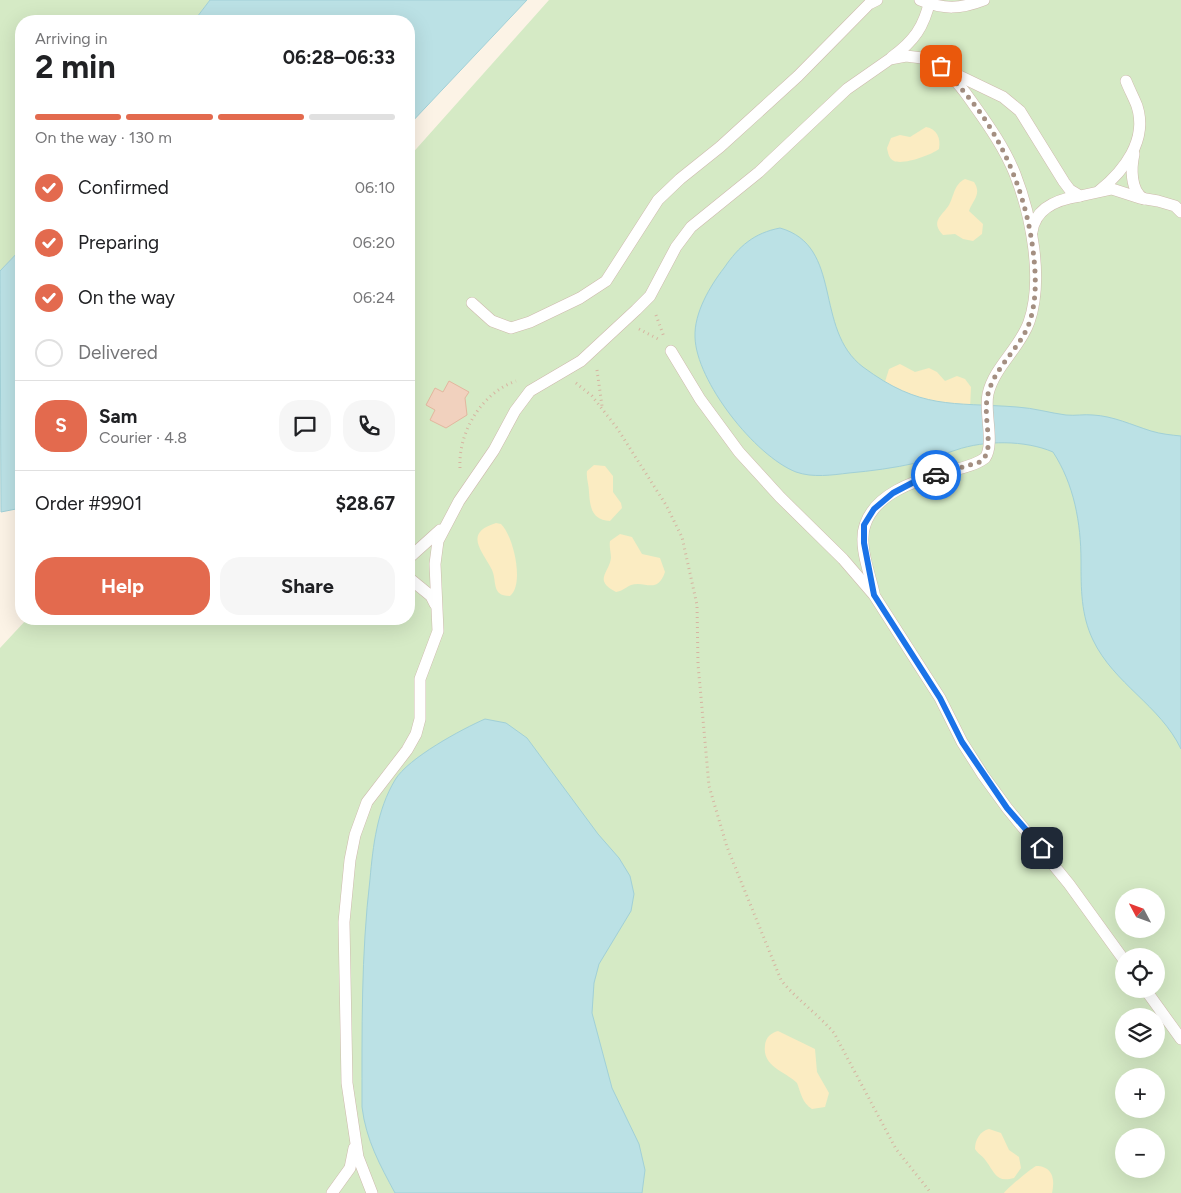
<!DOCTYPE html>
<meta charset="utf-8">
<style>
:root{--surface:#fff;--page:#f6f6f6;--text:#202124;--muted:#757577;--line:#e0e0e0;--accent:#e36a4e}
body{margin:0;font-family:Figtree,sans-serif;background:var(--page);color:var(--text);height:100vh;display:flex;flex-direction:column;font-size:19px;white-space:nowrap}
*{box-sizing:border-box;margin:0}
p{font-size:16px;color:var(--muted)}
.icon{flex:none;width:28px;height:28px;fill:none;stroke:currentColor;stroke-width:2;stroke-linecap:round;stroke-linejoin:round}
.map{position:relative;flex:1;overflow:hidden}
.details{position:absolute;left:15px;top:15px;width:400px;height:610px;display:flex;flex-direction:column;background:var(--surface);border-radius:20px;box-shadow:0 5px 20px #0002}
.details>*{flex:none}
.needle{width:32px;rotate:311deg}
.fabs{position:absolute;left:1115px;top:888px;display:grid;gap:10px}
.fabs a{display:grid;place-items:center;width:50px;height:50px;border-radius:50%;background:var(--surface);box-shadow:0 5px 20px #0002;font-size:25px}
.pin{position:absolute;display:grid;place-items:center;width:42px;height:42px;color:#fff;margin:-21px;border-radius:10px;box-shadow:0 2px 8px #0006}
.courier{position:absolute;display:grid;place-items:center;width:50px;height:50px;margin:-25px;border:4px solid #1a73e8;border-radius:50%;background:#fff;color:#222;box-shadow:0 1px 6px #0007}
.head em{font-style:normal;font-weight:700}
.head div{display:flex;flex-direction:column-reverse}
.head{display:flex;align-items:center;justify-content:space-between;height:85px;padding:0 20px}
h1{font-size:32px;font-weight:700;line-height:38px}
.bar{display:grid;grid-template-columns:repeat(4,1fr);gap:8px 5px;align-content:center;height:60px;padding:0 20px}
.bar i{height:6px;border-radius:4px;background:var(--line)}
.bar .current{background:var(--accent)}
.bar p{grid-column:span 4}
.line{display:flex;align-items:center;gap:12px;padding:0 20px;border-top:1px solid var(--line)}
.line div{flex:1}
.round{display:grid;place-items:center;flex:none;width:52px;height:52px;border-radius:20px;background:var(--page)}
ol{padding:0 20px;list-style:none}
li{display:flex;align-items:center;gap:15px;height:55px}
li p{margin-inline-start:auto}
li .icon{padding:5px;border-radius:50%;background:var(--accent);color:#fff;stroke-width:4}
li:last-child{color:var(--muted)}
li i{width:28px;height:28px;border:2px solid var(--line);border-radius:50%}
.button{display:flex;gap:10px;margin-top:auto;padding:10px 20px}
.button a{flex:1;height:58px;border-radius:20px;background:var(--accent);color:#fff;font-size:20px;font-weight:700;line-height:58px;text-align:center}
.button a+a{background:var(--page);color:var(--text)}
.map>svg:first-child{display:block}
</style>
<div class="map">
<svg width="1181" height="1193" viewBox="0 0 1181 1193">
<rect width="100%" height="100%" fill="#fcf3e6"/>
<g fill="#d5eac5" fill-rule="evenodd">
<path d="M0,0H210L194,21H21V249L0,271Z"/>
<path d="M549,0H1181V1193H0V648L27,619H409V157ZM1124,896H1156V929H1124ZM1124,956H1156V989H1124ZM1124,1016H1156V1049H1124ZM1124,1076H1156V1109H1124ZM1124,1136H1156V1169H1124Z"/>
</g>
<g fill="#fbecc2">
<path d="M926,127C937,129 941,138 939,149C931,155 904,165 894,161C889,159 888,153 887,148L891,138L900,135L910,137Z"/>
<path d="M965,179L974,182C982,194 973,200 969,211L983,224L982,234L973,241L963,239L955,234L943,235C930,221 942,216 949,205C954,196 954,184 965,179Z"/>
<path d="M900,364L915,372L929,368L937,372L945,381L957,376L965,379L971,387L970,409L929,406L884,385L889,369Z"/>
<path d="M594,465L605,466L613,476V492L621,503L622,508L610,521C592,520 590,508 589,492C589,485 586,478 587,471Z"/>
<path d="M496,523L501,524C513,535 525,584 510,596C490,596 498,580 491,568C481,549 464,533 496,523Z"/>
<path d="M620,534L632,537L642,554L660,558L665,572C657,595 645,580 631,585C625,588 622,591 616,592C593,580 609,573 611,558C611,552 609,547 610,541Z"/>
<path d="M778,1031L815,1049L817,1072L829,1093L825,1107L812,1109C802,1103 801,1093 797,1083C785,1071 762,1067 765,1045C766,1037 771,1033 778,1031Z"/>
<path d="M989,1129L1001,1133L1009,1150L1019,1157L1021,1168L1014,1178C996,1183 995,1173 986,1161C983,1156 978,1154 975,1149C975,1140 980,1131 989,1129Z"/>
<path d="M1036,1166C1053,1166 1055,1180 1052,1193H1004C1006,1189 1032,1168 1036,1166Z"/>
</g>
<g fill="#bbe1e5" stroke="#a1d0d7">
<path d="M210,0H527L409,125V21H194Z"/>
<path d="M780,228C844,246 813,329 863,367C921,410 951,402 1017,407C1034,408 1050,413 1066,415C1075,416 1084,414 1093,415C1113,416 1132,425 1151,431C1161,434 1171,435 1181,436V749C1160,705 1114,684 1093,640C1081,615 1081,589 1081,561C1081,523 1074,484 1053,452C1025,440 985,440 956,450C943,454 930,460 916,463C894,468 871,471 849,473C832,475 813,478 796,472C755,456 696,381 695,337C694,313 710,286 724,268C739,246 754,233 780,228Z"/>
<path d="M21,249V508L1,512L0,271Z"/>
<path d="M485,719L506,723L527,738L598,834L619,858L630,876L634,894L631,911L599,964L594,983L592,1013L612,1088L639,1144L645,1170L642,1193H395C380,1165 366,1140 362,1107C362,1031 361,955 370,879C373,846 377,810 395,780C408,758 462,729 485,719Z"/>
</g>
<path fill="#f1d1be" stroke="#e3b79f" d="M449,381L469,392L465,398L467,415L446,428L430,420L435,410L426,405L435,388L443,392Z"/>
<g fill="none" stroke-linecap="round" stroke-linejoin="round">
<g stroke="#cebaad" stroke-width="12">
<g id="service">
<path d="M920,0C944,10 961,9 984,0"/>
<path d="M892,57C914,41 924,27 930,0"/>
<path d="M1134,154C1131,167 1130,191 1144,199"/>
<path d="M1099,191C1124,171 1148,140 1137,106C1134,98 1129,89 1126,81"/>
<path d="M1032,232C1035,207 1059,199 1080,196"/>
<path d="M472,303L492,321L511,328L530,322L580,298L606,281L658,200L680,179L720,147L798,76L869,4L877,0"/>
<path d="M671,351L700,399L739,452L780,497L843,559L874,595L940,698L962,742L983,775L1007,808L1069,884L1124,960"/>
<path d="M409,558L440,530"/>
<path d="M409,578L431,596L435,604"/>
<path d="M874,593C870,574 858,545 865,525C875,494 914,481 942,473C956,469 973,467 985,458C995,444 984,412 988,394C994,367 1020,348 1029,322C1044,279 1031,215 1015,174C1005,149 989,126 974,105C967,95 960,84 950,76"/>
<path d="M1145,989L1181,1039"/>
<path d="M332,1193L350,1168L354,1148"/>
<path d="M372,1193L358,1157L347,1083L344,922L350,860L355,835L367,802L407,750L416,734L420,719V679L438,631L435,564L438,541L459,501L494,450L515,411L530,391L581,361L636,310L650,296L676,247L691,227L759,172L847,89L890,59L906,56L922,58L1003,97L1020,111L1064,182L1070,190L1080,196L1112,189L1140,198L1158,201L1175,206L1181,212"/>
</g>
</g>
<g stroke="#d6b4a1" stroke-width="3" stroke-dasharray="1 4" stroke-linecap="butt">
<path d="M656,315L664,337"/>
<path d="M639,329L660,340"/>
<path d="M597,370L602,406"/>
<path d="M576,383L592,396L617,428L666,505L682,537L697,605L698,664L709,786L727,847L781,980C797,1000 818,1014 834,1033L896,1149L931,1193"/>
<path d="M460,468C458,433 481,393 516,381"/>
</g>
<use href="#service" stroke="#fff" stroke-width="11"/>
</g>
<g fill="none" stroke-linecap="round" stroke-linejoin="round">
<path stroke="#a48f81" stroke-width="5" stroke-dasharray="0 9" d="M936,475L980,462L987,454C991,435 983,413 988,394C995,366 1021,348 1030,321C1037,298 1036,274 1033,250C1024,180 991,111 937,65L941,66"/>
<path stroke="#1a73e8" stroke-width="6" d="M936,475L912,483L893,493L874,509L864,525V543L874,595L940,698L962,742L1007,808L1042,848"/>
</g>
</svg>
<div class="fabs">
<a><svg class="needle" viewBox="-14 -14 28 28"><path d="M0-13l5 13h-10z" fill="#e53935"/><path d="M0 13l5-13h-10z" fill="#757577"/></svg></a>
<a><svg class="icon" aria-label="locate" viewBox="0 0 24 24"><circle cx="12" cy="12" r="6"/><path d="M12 2v4M12 18v4M2 12h4M18 12h4"/></svg></a>
<a><svg class="icon" aria-label="layers" viewBox="0 0 24 24"><path d="M12 4l9 5-9 5-9-5zM3 14l9 5 9-5"/></svg></a>
<a>+</a>
<a>−</a>
</div>
<div class="pin" style="left:941px;top:66px;background:#ea580c"><svg class="icon" aria-label="bag" viewBox="0 0 24 24"><path d="M5 8h14l-1 12H6zM9 8a3 3 0 0 1 6 0"/></svg></div>
<div class="pin" style="left:1042px;top:848px;background:#1f2937"><svg class="icon" aria-label="home" viewBox="0 0 24 24"><path d="M3 11l9-7 9 7M6 9v11h12V9"/></svg></div>
<div class="courier" style="left:936px;top:475px"><svg class="icon" aria-label="car" viewBox="0 0 24 24"><path d="M5 17H2v-5l4-1 3-4h7l3 4 3 1v5h-3M9 17h6M6 11h13"/><circle cx="7" cy="17" r="2"/><circle cx="17" cy="17" r="2"/></svg></div>
<section class="details">
<div class="head"><div><h1>2 min</h1><p>Arriving in</p></div><em>06:28–06:33</em></div>
<div class="bar"><i class="current"></i><i class="current"></i><i class="current"></i><i></i><p>On the way · 130 m</p></div>
<ol>
<li><svg class="icon" aria-label="check" viewBox="0 0 24 24"><path d="M5 12l5 5 9-10"/></svg>Confirmed<p>06:10</p></li>
<li><svg class="icon" aria-label="check" viewBox="0 0 24 24"><path d="M5 12l5 5 9-10"/></svg>Preparing<p>06:20</p></li>
<li><svg class="icon" aria-label="check" viewBox="0 0 24 24"><path d="M5 12l5 5 9-10"/></svg>On the way<p>06:24</p></li>
<li><i></i>Delivered</li>
</ol>
<div class="line" style="height:90px"><b class="round" style="background:var(--accent);color:#fff">S</b><div><b>Sam</b><p>Courier · 4.8</p></div><a class="round"><svg class="icon" aria-label="chat" viewBox="0 0 24 24"><path d="M4 5h16v11H9l-5 4z"/></svg></a><a class="round"><svg class="icon" aria-label="phone" viewBox="0 0 24 24"><path d="M5 4h4l2 5-3 2q2 4 5 5l2-3 5 2v4C11 20 4 13 5 4z"/></svg></a></div>
<div class="line" style="height:65px"><div>Order #9901</div><b>$28.67</b></div>
<div class="button"><a>Help</a><a>Share</a></div>
</section>
</div>
